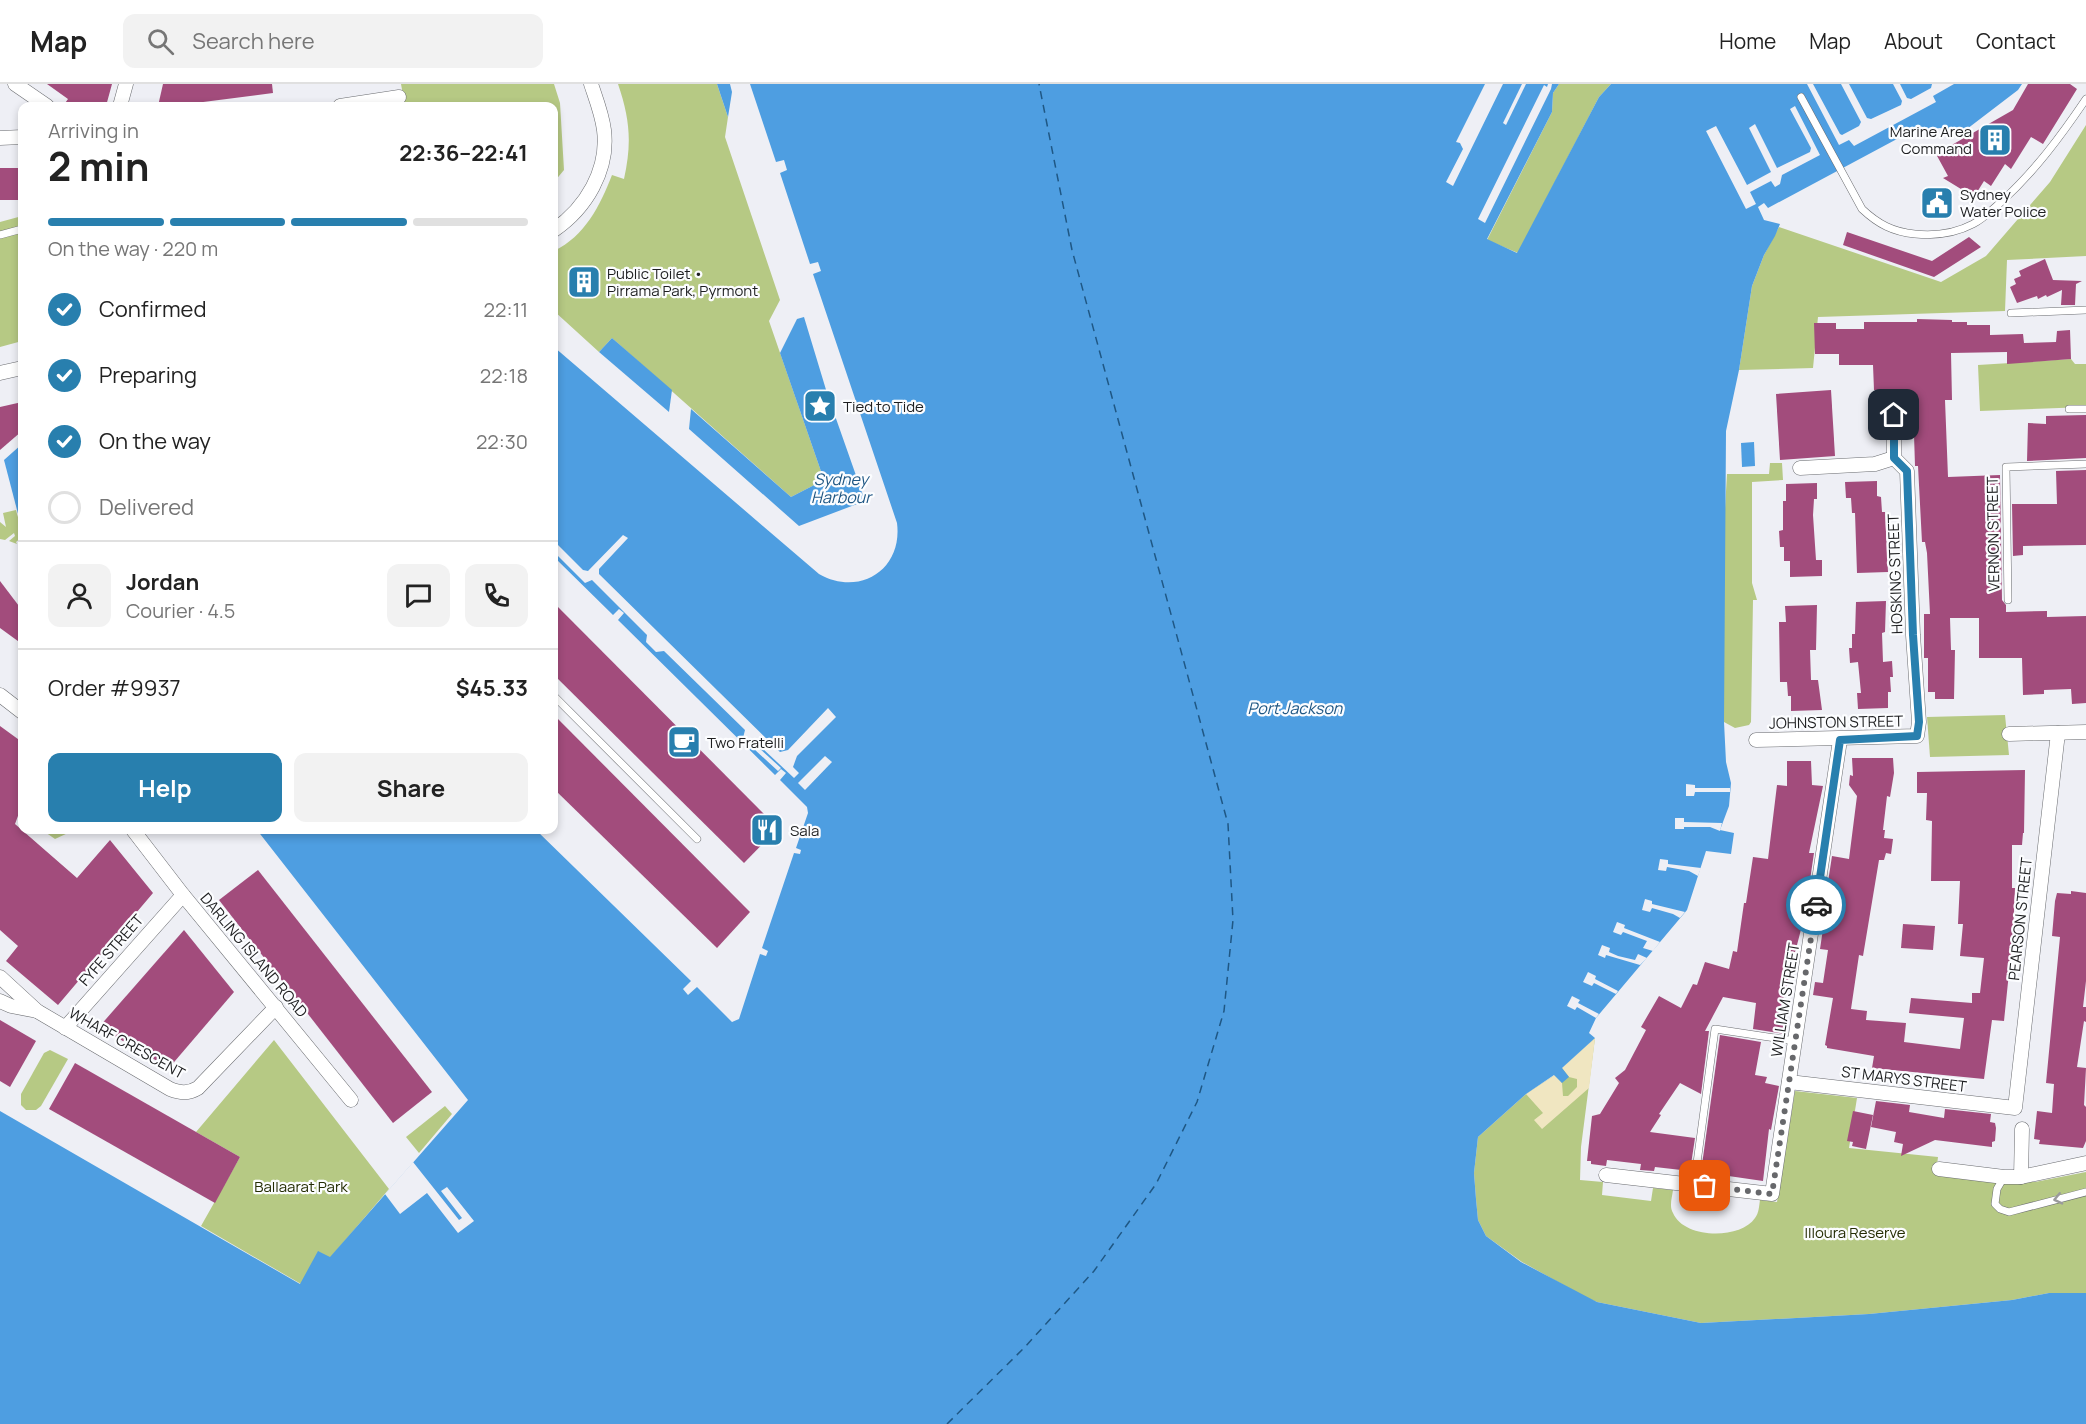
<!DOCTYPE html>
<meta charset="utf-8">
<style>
:root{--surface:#fff;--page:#f2f2f2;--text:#222;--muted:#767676;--line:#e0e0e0;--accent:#287fae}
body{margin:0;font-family:Manrope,sans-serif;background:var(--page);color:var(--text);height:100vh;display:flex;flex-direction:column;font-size:22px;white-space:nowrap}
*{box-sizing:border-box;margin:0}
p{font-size:20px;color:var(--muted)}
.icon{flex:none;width:33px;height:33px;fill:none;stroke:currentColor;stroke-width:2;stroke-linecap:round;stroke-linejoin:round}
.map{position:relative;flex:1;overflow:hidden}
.panel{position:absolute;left:18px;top:18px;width:540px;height:732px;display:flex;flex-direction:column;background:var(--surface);border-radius:12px;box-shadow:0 3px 9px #0003}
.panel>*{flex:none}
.pin{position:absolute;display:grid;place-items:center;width:51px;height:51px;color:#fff;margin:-26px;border-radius:12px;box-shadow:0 3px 9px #0006}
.courier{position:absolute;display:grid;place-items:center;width:60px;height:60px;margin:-30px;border:4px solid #287fae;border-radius:50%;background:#fff;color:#222;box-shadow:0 2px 8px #0007}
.summary em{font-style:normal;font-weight:700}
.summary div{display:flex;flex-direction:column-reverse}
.summary{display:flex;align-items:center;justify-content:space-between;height:102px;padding:0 30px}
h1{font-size:39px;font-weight:700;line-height:45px}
.bar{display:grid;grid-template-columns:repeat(4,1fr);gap:9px 6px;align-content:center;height:72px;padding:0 30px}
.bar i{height:8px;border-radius:4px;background:var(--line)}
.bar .current{background:var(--accent)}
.bar p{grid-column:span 4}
.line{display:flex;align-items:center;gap:15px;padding:0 30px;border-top:2px solid var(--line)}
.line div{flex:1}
.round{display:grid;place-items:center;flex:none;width:63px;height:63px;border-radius:12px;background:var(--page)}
ol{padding:0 30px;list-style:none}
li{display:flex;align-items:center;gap:18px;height:66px}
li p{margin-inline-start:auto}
li .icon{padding:6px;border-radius:50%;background:var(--accent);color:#fff;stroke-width:4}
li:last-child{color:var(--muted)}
li i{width:33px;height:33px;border:3px solid var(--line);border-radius:50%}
.action{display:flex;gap:12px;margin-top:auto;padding:12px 30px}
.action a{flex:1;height:69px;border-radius:12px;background:var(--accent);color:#fff;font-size:24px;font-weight:700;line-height:69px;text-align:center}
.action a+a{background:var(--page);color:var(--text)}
header{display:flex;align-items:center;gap:36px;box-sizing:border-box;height:84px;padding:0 30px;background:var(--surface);border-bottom:2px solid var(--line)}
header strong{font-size:28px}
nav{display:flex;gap:33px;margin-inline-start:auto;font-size:21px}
.search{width:420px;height:54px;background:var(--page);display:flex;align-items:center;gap:15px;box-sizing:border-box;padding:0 21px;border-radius:12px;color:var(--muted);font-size:22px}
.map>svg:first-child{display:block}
</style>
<header>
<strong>Map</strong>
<div class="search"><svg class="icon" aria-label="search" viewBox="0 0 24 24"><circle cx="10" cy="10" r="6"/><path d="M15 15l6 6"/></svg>Search here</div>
<nav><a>Home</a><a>Map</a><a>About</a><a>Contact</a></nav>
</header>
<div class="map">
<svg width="2086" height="1340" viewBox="0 0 2086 1340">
<rect width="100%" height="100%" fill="#eeeff5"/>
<g fill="#b6c984">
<path d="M401,0H554L560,19L564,86L554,98V22H405Z"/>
<path d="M618,0H717L728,33L725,53L780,216L769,237L824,396L791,413L612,254L599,268L554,227V167C585,152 600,122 612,91L624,95C632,59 630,35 618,0Z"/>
<path d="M1559,0H1611L1599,13L1518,169L1487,156L1552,28L1553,9Z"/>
<path d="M2086,41V172L2007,176L2005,227L1818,233L1813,284L1739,286L1752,202L1764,171L1779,143L1941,198L1986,172L2050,98Z"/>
<path d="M22,132V257L0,263V138Z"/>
<path d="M2071,275L2075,280H2086V323L1980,327L1978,281Z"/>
<path d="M1770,379H1782L1783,396L1752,398V499L1757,516H1753L1751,638L1749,641L1735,644L1724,638V442L1727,390H1769Z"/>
<path d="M16,426C18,435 23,444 22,453L16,458L17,460L9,457L15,452L14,449L5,456L0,455V438L6,443L3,429Z"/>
<path d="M2005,631L2009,671L1930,673L1927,633Z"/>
<path d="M42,746H63L68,749L55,755Z"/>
<path d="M1595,954L1581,1063L1580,1096L1603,1098L1602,1111L1651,1117L1653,1104L1673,1106C1672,1114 1669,1122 1673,1129C1684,1155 1740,1156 1755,1134C1759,1129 1759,1122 1760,1116L1777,1118L1795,1007L1857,1014L1849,1064L1938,1073L1936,1089L2035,1098L2086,1088V1209H2049L2012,1216L1869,1230L1701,1239L1597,1218L1587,1214L1522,1178L1486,1152L1478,1136L1476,1115L1474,1089L1478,1053L1526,1010L1555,991Z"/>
<path d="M274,956L389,1105L330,1174L319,1168L301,1200L201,1142L240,1073L196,1048Z"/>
<path d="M50,966L68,975L41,1022L36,1026H26L21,1021V1010L44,969Z"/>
<path d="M445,1022L452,1030L419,1069L406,1053Z"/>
</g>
<path fill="#f0e6c1" d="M1595,954L1589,1004L1542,1045L1534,1036L1543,1029L1526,1010L1555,991L1562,999L1563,1012H1568L1577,1003V995L1569,993L1562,984Z"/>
<g fill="#4e9ee1">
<path d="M717,0H730L732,8L728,33Z"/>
<path d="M750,0H1559L1553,9L1552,28L1487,155L1517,169L1599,13L1611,0H2022L2018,6L1963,48L1940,44L1910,48L1768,124L1764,119L1758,123L1764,136L1780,140L1775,152L1764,171L1752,202L1739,286L1726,347L1724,638L1726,678L1731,699L1729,722L1720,746L1734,749L1731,770L1706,767L1687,826L1596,934L1589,949L1595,954L1562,984L1569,993L1562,999L1554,991L1526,1010L1478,1053L1474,1089L1476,1115L1478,1136L1486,1152L1521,1178L1597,1218L1701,1239L1869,1230L2012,1216L2049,1209H2086V1340H0V1027L300,1200L318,1167L330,1173L468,1016L257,746H536L691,897L683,905L688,911L697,903L732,938L739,935L760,870L766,872L768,867L762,864L794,769L800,770L801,766L796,764L808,729L807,723L780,696L786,689L781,685L775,691L618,536L624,529L619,525L613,531L554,473V263L819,490C859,513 903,486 897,439L813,190L821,187L818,178L810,180L780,89L787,86L784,76L776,78Z"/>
<path d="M804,233L827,309L865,417L799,442L689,345L691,325L791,413L824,396L780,269L797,235Z"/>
<path d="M612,254L672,306L669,328L599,268Z"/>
<path d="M1754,358L1755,382L1742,383L1741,359Z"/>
<path d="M22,360V445L4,376Z"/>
</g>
<g fill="#eeeff5">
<path d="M1485,0H1503L1453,102L1446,98L1463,65L1460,59L1456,58Z"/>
<path d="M1522,0H1526L1506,41L1503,39Z"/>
<path d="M1548,0H1552L1551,5L1485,139L1478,135L1544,1L1547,3Z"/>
<path d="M1807,0H1813L1840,50L1842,51L1859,42L1861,38L1841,0H1849L1867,34L1871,35L1901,21L1902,17L1893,0H1900L1907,14L1911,15L1931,4L1932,0H1954L1933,12L1936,18L1854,62L1849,56L1839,61Z"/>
<path d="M1795,22L1820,71L1782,91L1780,100L1775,103L1771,97L1750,108L1756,120L1746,125L1706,47L1716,42L1747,101L1771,88L1749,44L1755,40L1777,84L1810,68L1811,64L1790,25Z"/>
<path d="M623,451L628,454L599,485V490L780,668L788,666L828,624L836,633L797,672L793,683L799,689L794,694L760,662L758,663L781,684L778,687L754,665L743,654L745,646L664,567L656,568L646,558L647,551L592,496L585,499L554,468V457L583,486L588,487Z"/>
<path d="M825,672L832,678L805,706L798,699Z"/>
<path d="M1686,700L1695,701V704H1730V708H1695L1694,712H1686Z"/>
<path d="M1675,734H1684V738L1722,739L1720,747L1710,743H1684V745H1675Z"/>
<path d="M1660,775L1668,776V780L1701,784L1698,792L1689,787L1667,783L1666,787L1658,786Z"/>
<path d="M1645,815L1652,817V820L1685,828L1680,834L1673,830L1652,824L1650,828L1642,826Z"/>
<path d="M1617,838L1625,841L1624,844L1660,858L1653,867L1643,864L1647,857L1623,848L1621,851L1613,848Z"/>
<path d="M1602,861L1610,864L1609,868L1618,872L1635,876L1638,870L1647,874L1640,881L1606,871L1605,874L1598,871Z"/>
<path d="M1588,888L1596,892L1595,895L1618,907L1616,910L1594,899L1592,902L1583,898Z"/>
<path d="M1572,912L1580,916L1578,919L1599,930L1596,934L1577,923L1575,926L1567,922Z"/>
<path d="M413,1078L459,1136L462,1134L441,1107L447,1103L474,1137L458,1149L427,1109L400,1130L385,1110Z"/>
</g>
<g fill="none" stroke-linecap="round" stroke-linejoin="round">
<path stroke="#1f5784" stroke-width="1.5" stroke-dasharray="8 6" stroke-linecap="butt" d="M947,1340L1024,1264L1094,1187L1156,1100L1197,1018L1224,927L1233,836L1228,740L1072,166L1039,0"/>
</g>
<g fill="#a24c7c">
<path d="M47,0H112L106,22H63L68,15Z"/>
<path d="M163,0H272L273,9L172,22H158Z"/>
<path d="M2028,0H2070L2077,5L2043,60L2031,53L2011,85L2005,80L1991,102L1984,97L1974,113L1943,94L1948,92L1936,70L2013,26Z"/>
<rect x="0" y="84" width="22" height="32"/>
<path d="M1847,148L1932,177L1969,153L1981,163L1934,193L1843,161Z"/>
<path d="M2045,175L2053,196L2082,197L2076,200L2075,221H2061L2062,206L2047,213L2046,211L2038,215L2037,212L2017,219L2010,203L2016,200L2014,195L2021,192L2019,187Z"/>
<path d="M1917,235L1952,236V238H1967V241H1990V251L2023,250L2024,259L2056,258L2057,247L2070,246L2071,275L2007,280V268L1951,269L1952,316H1945L1948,393L2000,391L2002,516L2006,521V528L2047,527V533L2086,532V619L2072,620L2071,605L2044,606V610L2023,611L2022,574H1979V534H1950L1951,566H1955L1954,615H1935V608H1928V574H1924V530H1930L1927,469L1925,458H1922L1918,382H1915L1913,319L1880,320V306H1874L1873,281H1839V270H1815L1814,239H1836V245H1864V238H1917Z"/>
<path d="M1831,306L1835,372L1780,376L1776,310Z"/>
<path d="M22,318V347L0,366V323Z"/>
<path d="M2086,331V374L2027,377L2028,339L2046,340V332Z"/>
<path d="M2086,386V461L2023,462V471L2013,472L2012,420H2057L2056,387Z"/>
<path d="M1877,397V412L1881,413L1882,428H1885L1888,488L1857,489L1855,429H1852L1851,414H1846L1845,398Z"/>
<path d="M1817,399V415H1814L1813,431L1816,476H1822V492L1790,493V477H1784V463H1780L1779,447L1783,446V417H1786V400Z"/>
<path d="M0,497L22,526V560L0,544Z"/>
<path d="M1886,517L1885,548L1882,549L1883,578L1892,577L1893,593H1890L1891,608H1888V624L1858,625L1857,609H1861L1858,578L1850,579L1849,564H1852V550H1855L1856,518Z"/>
<path d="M554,519L778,744L744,779L554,591Z"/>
<path d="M1817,521L1816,566H1810L1811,596H1818L1822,626L1791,627V612H1788L1787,598H1780L1779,538H1786L1785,522Z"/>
<path d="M554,631L750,828L717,864L554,705Z"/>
<path d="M0,642L22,658V721L15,740L77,794L110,756L153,809L58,921L6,877L18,862L0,846Z"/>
<path d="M1852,674H1893L1894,689L1890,713L1887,712L1883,746H1885L1884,754L1893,755L1891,770L1886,769L1884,776H1879L1863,872L1859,871L1851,925L1867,927L1866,936L1906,939L1904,958L1960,965L1964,934L1909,929L1911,914L1972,919V909H1980L1984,874L1960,872L1963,840H1958L1960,797H1931L1932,737L1926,736L1927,709H1917V688L2025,686L2024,749H2023L2022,761H2012V804H2015L2013,850L2004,937L1992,936L1984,995L1872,984L1874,972L1827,964V962L1825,961L1833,914L1813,911L1815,898L1823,899L1828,866L1820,865L1830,798H1828L1832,772L1849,775L1857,712L1849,701L1850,691L1853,692Z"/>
<path d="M1787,677H1811L1812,701L1823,702L1809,769H1814L1805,830L1781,923L1788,924L1785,950L1753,945L1756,919L1723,913L1705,947H1709L1701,1010L1680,999L1659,1030L1661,1031L1650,1048L1695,1054L1690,1087L1655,1083L1654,1087L1640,1086L1641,1080L1607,1076L1606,1082L1591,1080V1077H1587L1592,1032L1600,1030L1619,999L1615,994L1625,986L1646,946L1641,943L1659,912L1681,924L1693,900L1697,901L1705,878L1729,885L1733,867L1737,868L1744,819H1746L1753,773L1768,775L1777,701L1787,702Z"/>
<path d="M258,786L432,1008L393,1039L219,816Z"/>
<path d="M2071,807L2086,809V897L2083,923H2086V938L2084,937L2077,983L2086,984L2084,1021L2086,1023V1057L2083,1064L2039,1060L2040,1056L2034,1055L2037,1027L2052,1029L2054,1000L2046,999L2060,853L2052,852L2055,817L2057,809L2071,810Z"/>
<path d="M1903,840L1935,842L1933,866L1901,864Z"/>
<path d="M184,846L234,908L169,984L99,943Z"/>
<path d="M0,936L36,957L10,1003L0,997Z"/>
<path d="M1720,951L1761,958L1755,991L1767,993L1765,999L1779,1002L1771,1046L1769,1045L1763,1097L1701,1088Z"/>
<path d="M75,979L240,1073L215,1119L49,1025Z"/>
<path d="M1876,1017L1910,1021L1909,1028L1944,1034L1945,1025L1991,1030L1990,1038L1995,1039L1996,1044L1995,1057L1992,1058V1063L1935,1056L1901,1072L1903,1060L1894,1058L1896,1048L1871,1043Z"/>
<path d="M1853,1027L1873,1031L1866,1065L1852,1062L1853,1058L1847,1057Z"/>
</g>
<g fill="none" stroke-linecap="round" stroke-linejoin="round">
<g stroke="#6a6c70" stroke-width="8">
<g id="lane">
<path d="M1801,13L1862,125C1878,140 1893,148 1915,150C1935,152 1954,150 1973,140C1983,135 1993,125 2001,118C2035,87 2061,52 2086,15"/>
<path d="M0,151L22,145"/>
<path d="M2011,229L2086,226"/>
<path d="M2069,325H2086"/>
<path d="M2008,516L2006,383L2086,380"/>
<path d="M554,612L697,755"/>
<path d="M2004,1093L1997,1105L1995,1120L2000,1125L2009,1128L2086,1108"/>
<path d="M1694,1101L1715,945L1795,957"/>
</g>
</g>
<g stroke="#6a6c70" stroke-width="15">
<g id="street">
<path d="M15,0L47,22"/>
<path d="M120,22L126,0"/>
<path d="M340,22L399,13"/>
<path d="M0,54L22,53"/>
<path d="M554,146C586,124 609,86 604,46C602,30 596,15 591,0"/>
<path d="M0,289L22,284"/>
<path d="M1800,384L1875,380L1894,374"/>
<path d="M0,611L22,628"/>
<path d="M2009,650L2086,648"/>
<path d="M1756,656L1917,652L1919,638L1913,551L1907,387L1894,374V331"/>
<path d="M133,746L183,811L351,1016"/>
<path d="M0,893L37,927L170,1005C180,1009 188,1010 198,1004L276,923"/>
<path d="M0,917L11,922L37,927"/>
<path d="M65,944L183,811"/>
<path d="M1789,998L2015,1024L2058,649"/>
<path d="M1939,1085L2004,1093H2021L2086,1079"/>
<path d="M1606,1091L1772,1110L1840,656"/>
<path d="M2021,1093L2022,1045"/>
</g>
</g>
<use href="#lane" stroke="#fff" stroke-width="7"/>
<use href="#street" stroke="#fff" stroke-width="14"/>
</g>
<defs><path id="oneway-chevron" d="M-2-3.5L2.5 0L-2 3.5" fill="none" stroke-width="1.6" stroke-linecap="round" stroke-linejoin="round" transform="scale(1.5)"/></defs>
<use stroke="#9a9a9b" href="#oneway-chevron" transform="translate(2058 1115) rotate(167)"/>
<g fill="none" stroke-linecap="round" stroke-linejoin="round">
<path stroke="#67686b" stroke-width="6" stroke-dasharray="0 10.8" d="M1705,1102L1772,1110L1816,821"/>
<path stroke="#287fae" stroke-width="8" d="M1816,821L1840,656L1917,652L1919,638L1913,551L1907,387L1894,374V331"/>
</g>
<defs>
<g id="building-square" transform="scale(1.725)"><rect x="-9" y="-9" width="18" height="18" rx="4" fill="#287fae" stroke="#fcfdff"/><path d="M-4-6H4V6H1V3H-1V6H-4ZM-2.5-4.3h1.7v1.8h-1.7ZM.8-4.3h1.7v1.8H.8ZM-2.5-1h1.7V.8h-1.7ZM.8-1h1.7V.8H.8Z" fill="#fff"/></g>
<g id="civic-square" transform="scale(1.725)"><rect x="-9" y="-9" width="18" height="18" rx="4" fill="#287fae" stroke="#fcfdff"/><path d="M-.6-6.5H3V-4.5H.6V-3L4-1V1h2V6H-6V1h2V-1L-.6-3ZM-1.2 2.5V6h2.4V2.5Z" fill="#fff"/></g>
<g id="sight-square" transform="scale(1.725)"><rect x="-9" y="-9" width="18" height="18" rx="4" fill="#287fae" stroke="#fcfdff"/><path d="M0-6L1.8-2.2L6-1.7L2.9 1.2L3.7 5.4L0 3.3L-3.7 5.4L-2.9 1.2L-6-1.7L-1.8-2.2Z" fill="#fff"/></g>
<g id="cafe-square" transform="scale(1.725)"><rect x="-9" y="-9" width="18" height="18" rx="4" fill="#287fae" stroke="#fcfdff"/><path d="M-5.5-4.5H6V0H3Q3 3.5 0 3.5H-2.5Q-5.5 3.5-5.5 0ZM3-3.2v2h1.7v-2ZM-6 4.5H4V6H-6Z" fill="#fff"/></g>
<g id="restaurant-square" transform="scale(1.725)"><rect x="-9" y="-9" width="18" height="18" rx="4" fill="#287fae" stroke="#fcfdff"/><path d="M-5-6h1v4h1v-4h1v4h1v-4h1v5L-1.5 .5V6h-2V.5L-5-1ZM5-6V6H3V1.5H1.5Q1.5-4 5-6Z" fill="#fff"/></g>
</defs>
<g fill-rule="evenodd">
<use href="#building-square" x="1995" y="56"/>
<use href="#civic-square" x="1937" y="119"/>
<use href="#building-square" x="584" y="198"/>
<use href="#sight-square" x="820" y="322"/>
<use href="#cafe-square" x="684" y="658"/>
<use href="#restaurant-square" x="767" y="746"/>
</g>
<g text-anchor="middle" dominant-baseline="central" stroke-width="4.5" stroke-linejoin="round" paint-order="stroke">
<g font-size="15" fill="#1e1f21" stroke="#fcfdff" text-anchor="start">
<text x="1972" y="47" text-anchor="end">Marine Area<tspan x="1972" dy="17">Command</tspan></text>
<text x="1960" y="110">Sydney<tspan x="1960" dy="17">Water Police</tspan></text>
<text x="607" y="189">Public Toilet •<tspan x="607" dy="17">Pirrama Park, Pyrmont</tspan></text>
<text x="843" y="322">Tied to Tide</text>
<text x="707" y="658">Two Fratelli</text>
<text x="790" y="746">Sala</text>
</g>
<g font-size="15" fill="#1e1f21" stroke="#fcfdff">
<text transform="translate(1993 450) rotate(-91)">VERNON STREET</text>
<text transform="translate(1895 490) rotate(-92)">HOSKING STREET</text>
<text transform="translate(1836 638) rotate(-1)">JOHNSTON STREET</text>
<text transform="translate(2020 835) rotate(-84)">PEARSON STREET</text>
<text transform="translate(111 866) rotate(-49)">FYFE STREET</text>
<text transform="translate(254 871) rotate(50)">DARLING ISLAND ROAD</text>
<text transform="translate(1785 916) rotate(-81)">WILLIAM STREET</text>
<text transform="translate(127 959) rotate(29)">WHARF CRESCENT</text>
<text transform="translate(1904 995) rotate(7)">ST MARYS STREET</text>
</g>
<g font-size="15" fill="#252d04" stroke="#fcfdff">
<text x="301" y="1102">Ballaarat Park</text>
<text x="1855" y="1148">Illoura Reserve</text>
</g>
<g font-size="16" font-style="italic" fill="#1f5784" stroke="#fcfdff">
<text x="841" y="395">Sydney<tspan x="841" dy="18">Harbour</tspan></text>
<text x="1295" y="624">Port Jackson</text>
</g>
</g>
</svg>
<div class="pin" style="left:1705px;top:1102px;background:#ea580c"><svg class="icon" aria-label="bag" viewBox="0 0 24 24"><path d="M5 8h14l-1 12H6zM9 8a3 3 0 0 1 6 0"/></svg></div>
<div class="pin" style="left:1894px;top:331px;background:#1f2937"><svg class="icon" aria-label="home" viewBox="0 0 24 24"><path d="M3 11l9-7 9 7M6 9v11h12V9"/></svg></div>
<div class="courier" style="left:1816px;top:821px"><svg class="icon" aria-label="car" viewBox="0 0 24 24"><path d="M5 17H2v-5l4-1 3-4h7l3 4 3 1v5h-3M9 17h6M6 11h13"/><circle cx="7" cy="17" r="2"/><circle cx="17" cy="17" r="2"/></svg></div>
<section class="panel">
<div class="summary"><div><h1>2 min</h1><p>Arriving in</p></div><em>22:36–22:41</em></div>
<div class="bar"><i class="current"></i><i class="current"></i><i class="current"></i><i></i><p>On the way · 220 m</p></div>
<ol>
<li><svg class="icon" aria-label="check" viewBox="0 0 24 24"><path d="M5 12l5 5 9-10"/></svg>Confirmed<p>22:11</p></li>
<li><svg class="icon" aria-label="check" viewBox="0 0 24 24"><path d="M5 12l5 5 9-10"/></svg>Preparing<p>22:18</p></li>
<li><svg class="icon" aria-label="check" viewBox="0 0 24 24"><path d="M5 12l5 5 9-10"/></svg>On the way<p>22:30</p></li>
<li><i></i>Delivered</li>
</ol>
<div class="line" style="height:108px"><a class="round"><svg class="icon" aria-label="person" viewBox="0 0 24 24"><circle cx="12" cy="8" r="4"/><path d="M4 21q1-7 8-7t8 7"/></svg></a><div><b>Jordan</b><p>Courier · 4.5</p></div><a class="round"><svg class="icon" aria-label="chat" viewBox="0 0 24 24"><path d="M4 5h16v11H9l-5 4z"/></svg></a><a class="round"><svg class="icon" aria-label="phone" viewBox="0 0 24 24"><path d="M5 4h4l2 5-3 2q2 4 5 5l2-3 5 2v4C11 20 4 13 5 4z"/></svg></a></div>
<div class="line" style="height:78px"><div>Order #9937</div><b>$45.33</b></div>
<div class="action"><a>Help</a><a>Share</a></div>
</section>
</div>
